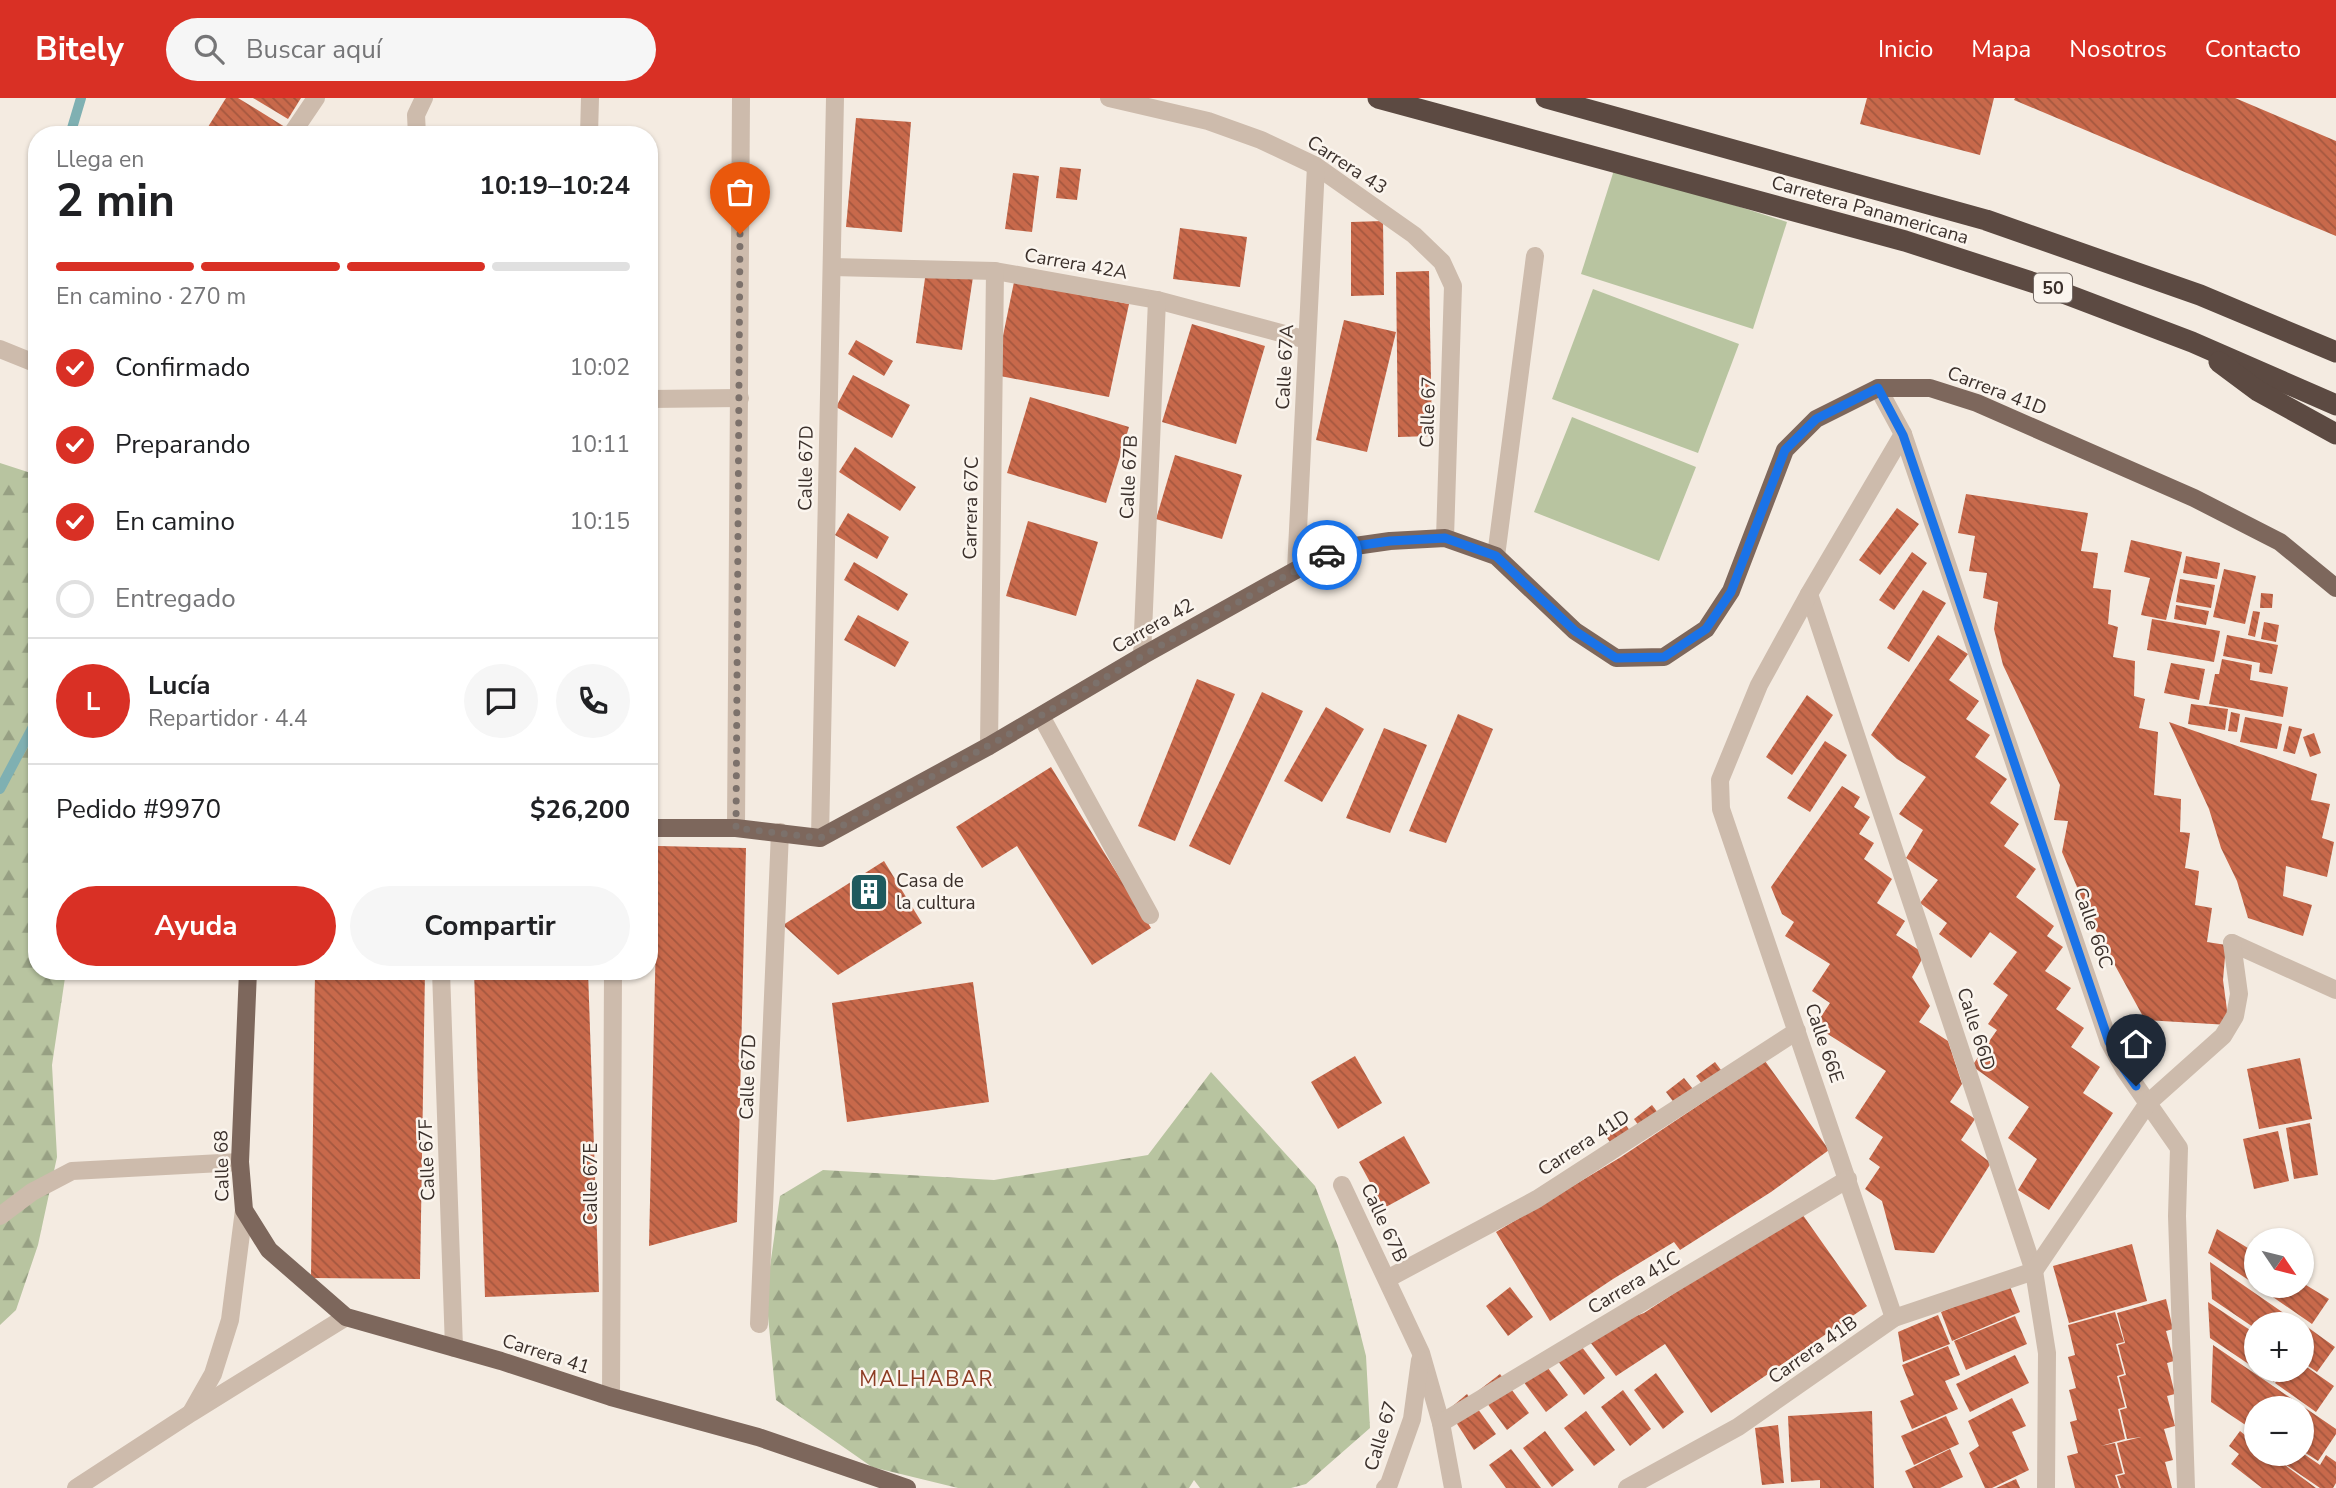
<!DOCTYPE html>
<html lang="es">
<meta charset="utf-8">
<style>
:root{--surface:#fff;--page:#f6f6f6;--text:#202124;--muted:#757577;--line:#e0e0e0;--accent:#d93025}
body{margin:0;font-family:"Nunito Sans",sans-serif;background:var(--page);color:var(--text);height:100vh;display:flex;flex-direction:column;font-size:26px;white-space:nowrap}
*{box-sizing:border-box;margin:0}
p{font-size:23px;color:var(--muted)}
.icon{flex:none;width:38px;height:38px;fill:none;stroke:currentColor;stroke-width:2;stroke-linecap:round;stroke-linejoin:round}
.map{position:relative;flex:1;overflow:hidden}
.panel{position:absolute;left:28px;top:28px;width:630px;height:854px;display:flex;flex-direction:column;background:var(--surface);border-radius:28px;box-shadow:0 2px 5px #0004}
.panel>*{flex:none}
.needle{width:46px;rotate:125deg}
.fabs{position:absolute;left:2244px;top:1130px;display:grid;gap:14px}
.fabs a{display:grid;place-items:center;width:70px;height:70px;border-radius:50%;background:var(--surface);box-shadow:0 2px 5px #0004;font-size:35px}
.pin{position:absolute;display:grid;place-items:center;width:60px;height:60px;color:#fff;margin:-72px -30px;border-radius:50% 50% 50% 0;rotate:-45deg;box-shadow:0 0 7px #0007}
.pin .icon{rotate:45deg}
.courier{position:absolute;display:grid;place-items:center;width:70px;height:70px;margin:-35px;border:5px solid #1a73e8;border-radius:50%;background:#fff;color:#222;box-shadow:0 2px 9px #0007}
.overview em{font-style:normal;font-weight:700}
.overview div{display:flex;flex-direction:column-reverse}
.overview{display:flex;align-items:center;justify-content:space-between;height:119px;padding:0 28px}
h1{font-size:46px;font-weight:700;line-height:52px}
.bar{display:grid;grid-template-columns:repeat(4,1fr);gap:10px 7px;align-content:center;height:84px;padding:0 28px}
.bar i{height:9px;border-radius:5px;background:var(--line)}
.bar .active{background:var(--accent)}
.bar p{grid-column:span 4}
.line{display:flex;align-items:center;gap:18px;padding:0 28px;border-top:2px solid var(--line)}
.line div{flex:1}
.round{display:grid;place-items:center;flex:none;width:74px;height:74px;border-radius:37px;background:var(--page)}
ol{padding:0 28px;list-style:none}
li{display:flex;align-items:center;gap:21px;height:77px}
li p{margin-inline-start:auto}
li .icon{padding:7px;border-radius:50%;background:var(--accent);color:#fff;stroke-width:4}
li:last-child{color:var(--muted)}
li i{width:38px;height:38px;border:4px solid var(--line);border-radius:50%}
.primary-button{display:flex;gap:14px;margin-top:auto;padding:14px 28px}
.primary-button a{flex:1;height:80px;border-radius:42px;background:var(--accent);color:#fff;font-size:28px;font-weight:700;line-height:80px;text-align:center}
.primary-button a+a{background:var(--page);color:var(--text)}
header{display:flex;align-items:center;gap:42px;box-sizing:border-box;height:98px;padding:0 35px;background:var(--accent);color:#fff}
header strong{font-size:33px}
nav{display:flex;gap:38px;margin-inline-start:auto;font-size:24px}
.search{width:490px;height:63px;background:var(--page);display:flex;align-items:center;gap:18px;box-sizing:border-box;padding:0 24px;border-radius:38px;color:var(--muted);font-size:26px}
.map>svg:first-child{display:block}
</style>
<header>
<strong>Bitely</strong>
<div class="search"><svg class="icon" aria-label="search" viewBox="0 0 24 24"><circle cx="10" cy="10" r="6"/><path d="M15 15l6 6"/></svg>Buscar aquí</div>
<nav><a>Inicio</a><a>Mapa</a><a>Nosotros</a><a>Contacto</a></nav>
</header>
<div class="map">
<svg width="2336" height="1390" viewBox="0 0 2336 1390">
<defs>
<pattern id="forest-firs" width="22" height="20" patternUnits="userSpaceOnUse" patternTransform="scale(1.75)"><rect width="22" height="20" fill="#b8c4a0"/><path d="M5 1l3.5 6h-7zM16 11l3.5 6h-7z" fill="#97a083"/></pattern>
<pattern id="building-back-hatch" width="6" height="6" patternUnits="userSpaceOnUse" patternTransform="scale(1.75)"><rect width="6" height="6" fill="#c8694b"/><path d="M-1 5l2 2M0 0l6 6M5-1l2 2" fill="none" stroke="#a4573f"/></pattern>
</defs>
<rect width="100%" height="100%" fill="#f4ebe1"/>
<g fill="url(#forest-firs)">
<path d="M0,365L37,377V873H66L52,967L57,1059L38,1147L16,1212L0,1227Z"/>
<path d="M1211,974L1315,1088L1338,1148L1366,1258L1370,1330L1306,1386L1291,1390H1200L1194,1382L1189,1390H958L872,1369L776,1302L766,1197L780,1098L823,1072L994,1082L1148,1057Z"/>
</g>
<g fill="#b8c4a0">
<path d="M1615,69L1787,124L1753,231L1581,176Z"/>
<path d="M1593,191L1739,246L1698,355L1552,301Z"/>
<path d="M1572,319L1696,369L1659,463L1534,414Z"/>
</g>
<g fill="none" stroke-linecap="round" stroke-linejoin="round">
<g stroke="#7fb0b2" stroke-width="10">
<path d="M70,37L81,0"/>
<path d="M0,691L37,621"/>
</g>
</g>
<g fill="url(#building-back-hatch)">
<path d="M226,0H238L285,29L281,37H203Z"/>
<path d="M253,0H301L288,21Z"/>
<path d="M1867,0H1994L1980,57L1860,26Z"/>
<path d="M2015,0H2235L2336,43V138L2014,2Z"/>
<path d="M856,20L911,24L902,134L846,129Z"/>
<path d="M1060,69L1081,71L1077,102L1056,100Z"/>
<path d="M1013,75L1039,78L1032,134L1005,131Z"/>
<path d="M1383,123L1384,197L1351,198V124Z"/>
<path d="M1180,130L1247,139L1240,189L1173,181Z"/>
<path d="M926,173L973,179L962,252L916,245Z"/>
<path d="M1429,173L1432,338L1398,339L1396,174Z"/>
<path d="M1014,184L1129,206L1109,299L995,277Z"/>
<path d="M1344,222L1396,234L1367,354L1316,342Z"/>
<path d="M1192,226L1265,248L1236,346L1162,324Z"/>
<path d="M856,242L893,263L884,278L848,256Z"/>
<path d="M853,277L910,307L892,340L836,309Z"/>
<path d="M1030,299L1129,329L1106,405L1007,375Z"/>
<path d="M855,349L916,389L900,413L839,374Z"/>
<path d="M1175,357L1242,377L1222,441L1156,421Z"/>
<path d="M1966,396L2088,415L2081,453L2098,455L2093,490L2111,492L2108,526L2118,529L2113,559L2135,563L2134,598L2145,601L2139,630L2158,634L2154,697L2181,701L2180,734L2190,735L2185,770L2199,773L2195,807L2212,810L2207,844L2226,847L2223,882L2229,927L2145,922L2095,831L2062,754L2068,723L2054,722L2060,687L2003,567L1994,531L1998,504L1983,500L1987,475L1969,473L1975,438L1958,435Z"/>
<path d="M1897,410L1919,426L1880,477L1859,462Z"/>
<path d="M848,415L889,439L877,461L835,437Z"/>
<path d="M1028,423L1098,444L1076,518L1006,498Z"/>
<path d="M2131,442L2182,454L2166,522L2141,517L2150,480L2124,474Z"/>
<path d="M1912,454L1927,465L1894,512L1879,502Z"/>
<path d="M2186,458L2220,465L2217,481L2183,475Z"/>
<path d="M854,464L908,496L898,513L844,482Z"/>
<path d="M2224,471L2256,478L2245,526L2213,519Z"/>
<path d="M2180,481L2215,487L2211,510L2176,504Z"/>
<path d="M1923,492L1946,505L1909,564L1887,550Z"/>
<path d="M2261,495L2273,496L2272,510H2260Z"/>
<path d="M2176,507L2209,513L2206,527L2174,521Z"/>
<path d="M2253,513L2260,514L2255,539L2248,537Z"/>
<path d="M858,517L909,544L895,569L844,542Z"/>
<path d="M2152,521L2220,533L2214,564L2147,552Z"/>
<path d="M2264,524L2279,527L2276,544L2261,541Z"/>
<path d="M1938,537L1968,556L1949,582L1979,603L1966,621L1990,637L1975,659L2007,681L1990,705L2019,726L2004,748L2036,771L2016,799L2054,828L2047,838L2063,849L2045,873L2071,890L2056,911L2084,930L2071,949L2100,969L2083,995L2113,1015L2049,1112L2018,1092L2037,1061L2008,1040L2029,1009L1972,968L1997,932L1988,926L2008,897L1993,886L2017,854L1990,834L1971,860L1939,836L1947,825L1920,805L1938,782L1906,760L1923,732L1899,716L1926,679L1897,661L1871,637Z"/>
<path d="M2227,537L2278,547L2272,576L2259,574L2260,565L2223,558Z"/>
<path d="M2222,561L2252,567L2250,582L2288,589L2283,619L2209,606L2215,576H2219Z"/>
<path d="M2171,565L2205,571L2199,602L2164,595Z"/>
<path d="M1197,581L1235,596L1175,743L1138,728Z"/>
<path d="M1262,594L1303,613L1230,767L1189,748Z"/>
<path d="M1807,597L1833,617L1792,677L1766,659Z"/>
<path d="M2191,606L2228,611L2225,632L2188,626Z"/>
<path d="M1326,609L1364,631L1322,704L1284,683Z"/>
<path d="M2231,614L2240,616L2237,634L2228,633Z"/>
<path d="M1458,616L1493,631L1446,745L1409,733Z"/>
<path d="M2245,619L2282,626L2277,651L2240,644Z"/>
<path d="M2169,624L2317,676L2311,702L2330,706L2322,740L2334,744L2327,779L2286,768L2283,798L2312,807L2303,838L2248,820L2237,783L2221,750L2209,711Z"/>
<path d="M2289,628L2302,631L2295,656L2283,653Z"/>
<path d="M1384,630L1427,647L1390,735L1346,720Z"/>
<path d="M2314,635L2321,655L2310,659L2303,639Z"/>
<path d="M1825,643L1847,657L1810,714L1787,700Z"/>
<path d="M1051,669L1151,830L1092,867L1017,748L982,770L956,729Z"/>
<path d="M1842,688L1860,699L1854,709L1870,719L1859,736L1874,745L1864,761L1892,781L1877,805L1905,823L1896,837L1925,856L1912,879L1930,908L1919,924L1948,943L1962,986L1950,1004L1975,1021L1961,1042L1991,1065L1934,1155L1895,1152L1882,1103L1865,1091L1880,1069L1869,1061L1883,1039L1855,1020L1886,973L1815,928L1830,905L1812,893L1830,866L1785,838L1794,824L1782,816L1771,789Z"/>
<path d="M658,748L746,750L737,1124L649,1148Z"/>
<path d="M884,763L922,825L838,877L783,827Z"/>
<path d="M315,873H425L420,1181L311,1180Z"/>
<path d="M474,873H588L599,1194L485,1199Z"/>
<path d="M973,884L989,1004L847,1024L832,905Z"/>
<path d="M1355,958L1382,1005L1338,1031L1311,984Z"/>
<path d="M2300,960L2312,1021L2259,1031L2247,971Z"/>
<path d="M1765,963L1829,1052L1771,1094L1680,1152L1674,1144L1613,1181L1550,1223L1496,1134L1621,1059Z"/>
<path d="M1715,964L1727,980L1708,994L1696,978Z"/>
<path d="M1684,980L1697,996L1678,1010L1666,994Z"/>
<path d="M1652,1007L1665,1024L1646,1038L1634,1021Z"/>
<path d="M1623,1023L1635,1040L1617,1054L1605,1037Z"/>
<path d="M2310,1025L2318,1077L2294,1081L2286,1030Z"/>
<path d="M2278,1033L2289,1083L2254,1091L2243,1041Z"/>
<path d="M1404,1038L1430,1085L1384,1110L1359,1064Z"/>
<path d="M1800,1113L1867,1208L1711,1315L1665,1246L1616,1278L1587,1240L1611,1227L1644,1215Z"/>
<path d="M2217,1131L2256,1155V1187L2208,1155Z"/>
<path d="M2132,1146L2147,1203L2069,1225L2053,1168Z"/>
<path d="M2210,1164L2285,1216L2278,1227H2256V1231L2212,1201Z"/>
<path d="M2301,1184L2329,1201L2312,1226L2257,1188H2301Z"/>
<path d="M2009,1186L2020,1214L1952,1243L1941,1214Z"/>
<path d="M1510,1189L1533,1219L1508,1238L1486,1208Z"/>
<path d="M2166,1201L2173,1231L2166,1233L2174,1263L2167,1265L2175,1296L2167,1298L2175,1328L2164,1331L2173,1362L2165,1364L2172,1390H2121L2117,1378L2125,1376L2117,1345L2141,1339L2127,1341L2120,1312L2127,1310L2119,1279L2126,1277L2118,1247L2125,1245L2117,1215Z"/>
<path d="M2208,1204L2256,1236V1271L2210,1240Z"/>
<path d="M2115,1214L2124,1244L2116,1246L2124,1276L2117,1278L2125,1309L2118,1311L2125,1341L2101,1348L2115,1345L2123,1375L2115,1377L2119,1390H2075L2067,1358L2078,1355L2070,1324L2077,1322L2069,1292L2076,1290L2068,1259L2075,1257L2068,1227Z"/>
<path d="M1938,1217L1950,1246L1903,1264L1898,1234Z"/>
<path d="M2015,1218L2027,1246L1966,1272L1954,1243Z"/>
<path d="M2295,1220L2335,1249L2317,1274L2301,1263V1227H2290Z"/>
<path d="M1576,1241L1605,1280L1584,1297L1554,1258Z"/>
<path d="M2213,1247L2336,1331V1336L2318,1363L2301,1352V1311H2256V1334L2211,1304Z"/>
<path d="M1948,1248L1960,1277L1945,1283L1958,1311L1912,1331L1900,1303L1914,1297L1902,1267Z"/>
<path d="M2015,1257L2029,1285L1970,1314L1956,1286Z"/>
<path d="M1539,1258L1568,1297L1546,1314L1517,1275Z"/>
<path d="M2301,1265L2334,1288L2316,1314L2275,1285L2285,1272H2301Z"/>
<path d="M2257,1272H2281L2274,1284Z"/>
<path d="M1656,1275L1684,1314L1663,1331L1634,1292Z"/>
<path d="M1500,1276L1529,1315L1507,1332L1478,1293Z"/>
<path d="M1623,1292L1651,1331L1630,1348L1601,1309Z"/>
<path d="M1467,1296L1496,1336L1474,1352L1448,1312Z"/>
<path d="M2012,1300L2026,1328L2012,1334L2029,1372L1992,1390H1985L1969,1355L1979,1348L1968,1323Z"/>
<path d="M1586,1313L1615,1352L1594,1368L1564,1330Z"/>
<path d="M1872,1313L1874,1390H1820V1382L1791,1384L1788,1318Z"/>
<path d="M1946,1318L1959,1346L1914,1367L1901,1338Z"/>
<path d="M1778,1327L1784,1385L1762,1387L1755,1330Z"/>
<path d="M1545,1333L1574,1372L1552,1389L1523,1350Z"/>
<path d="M2240,1333L2256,1346V1356H2282L2278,1362L2316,1390H2262L2231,1366L2239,1356L2229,1348Z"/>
<path d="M1511,1351L1541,1390H1506L1489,1367Z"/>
<path d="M1950,1351L1963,1379L1940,1390H1913L1905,1373Z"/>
<path d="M2301,1354L2320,1367L2326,1357L2336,1364V1385L2333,1390H2320L2285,1366L2292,1356H2301Z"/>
<path d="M2016,1381L2020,1390H1996Z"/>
</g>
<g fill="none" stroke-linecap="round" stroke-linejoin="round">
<g stroke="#cdbbac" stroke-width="18">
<path d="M1109,0L1208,23L1261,42L1316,68L1414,137L1442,164L1453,188L1445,440"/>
<path d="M291,37L316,0"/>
<path d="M417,37L416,17L424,0"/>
<path d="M589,37L590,0"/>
<path d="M832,169L995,173L1157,202L1307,242"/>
<path d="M0,251L37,266"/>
<path d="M1878,290L1903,336L2109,944L2124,971L2179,1050L2177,1118L2186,1390"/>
<path d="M649,301L740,300"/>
<path d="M1496,458L1535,158"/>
<path d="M1296,472L1316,68"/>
<path d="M1809,496L2034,1173L2047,1255L2046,1390"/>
<path d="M1142,558L1157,202"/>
<path d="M1041,618L1150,817"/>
<path d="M989,648L995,173"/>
<path d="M736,730L741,0"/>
<path d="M820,740L835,0"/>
<path d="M2232,845L2336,892"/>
<path d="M441,873L454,1250"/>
<path d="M1342,1087L1421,1255L1441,1325L1453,1390"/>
<path d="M0,1118L32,1094L72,1073L240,1064"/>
<path d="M1387,1181L1537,1101L1797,933"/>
<path d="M1894,1220L1721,711L1720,682L1759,587L1809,496L1903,336"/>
<path d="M759,1226L780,734"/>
<path d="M611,1299L613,873"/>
<path d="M192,1313L213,1276L230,1222L244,1112"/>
<path d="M1441,1325L1848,1081"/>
<path d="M76,1390L191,1315L346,1219"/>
<path d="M1385,1390L1389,1386L1412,1321L1420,1262"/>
<path d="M1627,1390L1738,1329L1894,1220L2034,1173L2148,1005L2223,938L2235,918L2239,896L2232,845"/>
</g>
<g stroke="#7d675c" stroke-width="18">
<path d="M649,730H736L820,740L989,648L1142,558L1296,472L1341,450L1390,443L1445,440L1496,458L1575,533L1616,560L1664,559L1706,531L1731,493L1785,352L1816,321L1878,290H1930L1977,305L2194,400L2280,444L2336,490"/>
<path d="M248,873L240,1064L244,1112L269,1152L346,1219L501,1263L611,1299L758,1339L907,1390"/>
</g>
<g stroke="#5c4a42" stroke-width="21">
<path d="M1378,0L1905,143L2050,190L2192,244L2336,307"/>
<path d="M1546,0L1986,122L2200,197L2336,254"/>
<path d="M2219,264L2258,293L2336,336"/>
</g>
</g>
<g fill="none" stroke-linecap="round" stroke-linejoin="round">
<path stroke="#7c716b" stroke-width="7" stroke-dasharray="0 12.6" d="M740,136L736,730L820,740L1006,638L1142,558L1274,484L1327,457"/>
<path stroke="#1a73e8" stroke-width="9" d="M1327,457L1341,450L1390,443L1445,440L1496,458L1575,533L1616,560L1664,559L1706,531L1731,494L1785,352L1816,321L1878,290L1903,337L2109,944L2124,971L2136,988"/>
</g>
<defs>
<g id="building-square" transform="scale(2.0125)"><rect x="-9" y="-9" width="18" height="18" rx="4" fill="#1f5a5e" stroke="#fbf5ee"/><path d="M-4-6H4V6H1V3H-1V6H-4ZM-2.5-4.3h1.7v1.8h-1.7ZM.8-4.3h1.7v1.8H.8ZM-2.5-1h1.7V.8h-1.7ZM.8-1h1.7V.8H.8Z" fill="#fff"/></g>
</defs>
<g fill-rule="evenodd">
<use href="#building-square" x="869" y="794"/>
</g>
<g text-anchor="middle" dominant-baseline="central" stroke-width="5" stroke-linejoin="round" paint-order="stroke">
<rect fill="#fbf5ee" stroke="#756b66" stroke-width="2" x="2034" y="175.5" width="38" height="29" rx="5"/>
<g font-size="18" font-weight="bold" fill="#3b302b">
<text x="2053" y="190">50</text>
</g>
<g font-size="19" fill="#3b302b" stroke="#fbf5ee">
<text transform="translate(1347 67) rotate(33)">Carrera 43</text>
<text transform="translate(1870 112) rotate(16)">Carretera Panamericana</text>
<text transform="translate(1076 166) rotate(10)">Carrera 42A</text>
<text transform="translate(1285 269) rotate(-87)">Calle 67A</text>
<text transform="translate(1997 293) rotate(21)">Carrera 41D</text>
<text transform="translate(1428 314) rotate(-88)">Calle 67</text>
<text transform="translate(806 370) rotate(-89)">Calle 67D</text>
<text transform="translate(1129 379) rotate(-87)">Calle 67B</text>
<text transform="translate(971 410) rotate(-89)">Carrera 67C</text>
<text transform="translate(1153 528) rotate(-30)">Carrera 42</text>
<text transform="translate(2093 830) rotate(71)">Calle 66C</text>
<text transform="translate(1976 931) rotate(72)">Calle 66D</text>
<text transform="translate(1824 945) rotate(71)">Calle 66E</text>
<text transform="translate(748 979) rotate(-88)">Calle 67D</text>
<text transform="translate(1584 1045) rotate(-33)">Carrera 41D</text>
<text transform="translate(427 1062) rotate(-92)">Calle 67F</text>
<text transform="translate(222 1068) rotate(-91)">Calle 68</text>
<text transform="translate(591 1086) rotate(-90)">Calle 67E</text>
<text transform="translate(1384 1125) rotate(65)">Calle 67B</text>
<text transform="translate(1634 1185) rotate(-31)">Carrera 41C</text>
<text transform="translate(1813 1252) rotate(-35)">Carrera 41B</text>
<text transform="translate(546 1256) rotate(18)">Carrera 41</text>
<text transform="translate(1381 1338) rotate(-73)">Calle 67</text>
</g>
<g font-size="19" fill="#3b302b" stroke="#fbf5ee" text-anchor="start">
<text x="896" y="783">Casa de<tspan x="896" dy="22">la cultura</tspan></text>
</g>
<g font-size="21" letter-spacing="2" fill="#8c3b22" stroke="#fbf5ee">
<text x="927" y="1281">MALHABAR</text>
</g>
</g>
</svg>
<div class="fabs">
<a><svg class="needle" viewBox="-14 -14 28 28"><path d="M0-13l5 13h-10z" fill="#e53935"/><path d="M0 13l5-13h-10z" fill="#757577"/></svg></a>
<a>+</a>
<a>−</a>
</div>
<div class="pin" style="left:740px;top:136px;background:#ea580c"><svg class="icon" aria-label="bag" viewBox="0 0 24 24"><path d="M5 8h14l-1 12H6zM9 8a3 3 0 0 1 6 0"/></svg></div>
<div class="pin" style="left:2136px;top:988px;background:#1f2937"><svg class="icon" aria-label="home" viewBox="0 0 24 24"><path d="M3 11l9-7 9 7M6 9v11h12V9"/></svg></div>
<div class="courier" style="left:1327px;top:457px"><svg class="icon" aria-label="car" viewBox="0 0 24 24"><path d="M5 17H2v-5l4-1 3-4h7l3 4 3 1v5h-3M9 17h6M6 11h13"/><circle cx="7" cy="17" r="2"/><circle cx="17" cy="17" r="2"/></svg></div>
<section class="panel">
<div class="overview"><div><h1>2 min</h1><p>Llega en</p></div><em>10:19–10:24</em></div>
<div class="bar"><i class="active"></i><i class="active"></i><i class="active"></i><i></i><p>En camino · 270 m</p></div>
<ol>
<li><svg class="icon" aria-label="check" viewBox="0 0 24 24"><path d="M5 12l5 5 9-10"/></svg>Confirmado<p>10:02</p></li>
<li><svg class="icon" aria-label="check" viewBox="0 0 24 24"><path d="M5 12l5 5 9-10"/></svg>Preparando<p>10:11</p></li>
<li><svg class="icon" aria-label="check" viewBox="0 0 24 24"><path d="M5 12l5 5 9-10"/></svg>En camino<p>10:15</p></li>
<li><i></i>Entregado</li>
</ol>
<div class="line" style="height:126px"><b class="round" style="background:var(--accent);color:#fff">L</b><div><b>Lucía</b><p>Repartidor · 4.4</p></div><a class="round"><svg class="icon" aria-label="chat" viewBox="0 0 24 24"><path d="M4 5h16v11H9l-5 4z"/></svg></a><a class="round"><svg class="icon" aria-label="phone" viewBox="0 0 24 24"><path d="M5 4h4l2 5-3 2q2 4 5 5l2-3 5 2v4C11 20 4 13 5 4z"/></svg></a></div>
<div class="line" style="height:91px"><div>Pedido #9970</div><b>$26,200</b></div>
<div class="primary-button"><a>Ayuda</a><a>Compartir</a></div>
</section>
</div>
